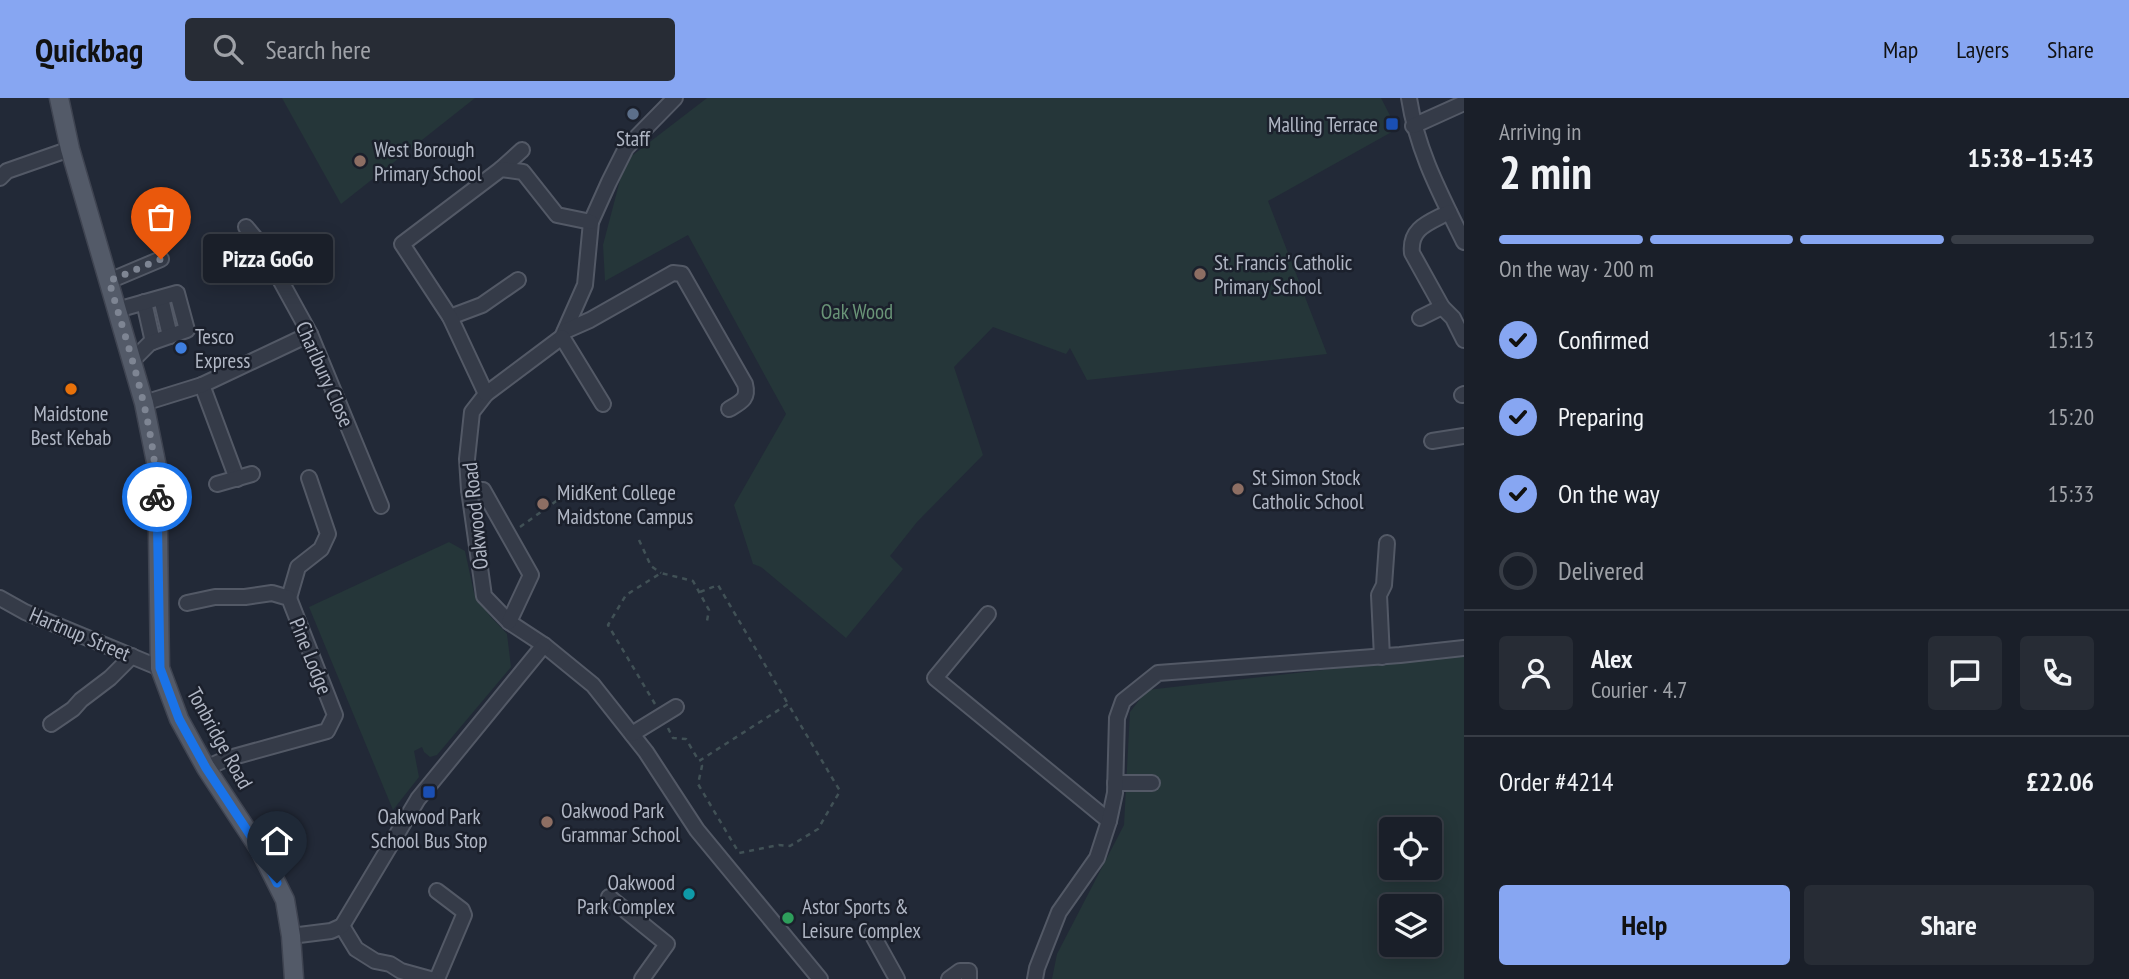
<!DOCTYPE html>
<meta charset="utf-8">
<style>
:root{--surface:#1a1f29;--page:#272c35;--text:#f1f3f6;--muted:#9fa2a8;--line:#383d46;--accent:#87a6f2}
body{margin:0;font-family:"PT Sans Narrow",sans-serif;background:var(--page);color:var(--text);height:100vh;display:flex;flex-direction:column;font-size:26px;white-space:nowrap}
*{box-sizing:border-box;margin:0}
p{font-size:23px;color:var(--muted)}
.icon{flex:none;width:38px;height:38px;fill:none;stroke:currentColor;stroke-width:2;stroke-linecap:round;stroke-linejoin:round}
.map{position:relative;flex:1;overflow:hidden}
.side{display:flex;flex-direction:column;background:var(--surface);width:665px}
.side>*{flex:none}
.fabs{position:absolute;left:1379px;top:719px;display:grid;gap:14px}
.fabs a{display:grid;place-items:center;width:63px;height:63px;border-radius:7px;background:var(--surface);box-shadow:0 4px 18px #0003,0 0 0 2px var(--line);font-size:35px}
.pin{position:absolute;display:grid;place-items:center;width:60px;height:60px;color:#fff;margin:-72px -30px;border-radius:50% 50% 50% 0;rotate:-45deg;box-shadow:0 0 7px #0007}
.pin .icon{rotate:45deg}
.courier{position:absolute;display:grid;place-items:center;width:70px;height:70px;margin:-35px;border:5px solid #1a73e8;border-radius:50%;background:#fff;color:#222;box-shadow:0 2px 9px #0007}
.bubble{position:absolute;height:49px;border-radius:7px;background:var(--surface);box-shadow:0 4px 18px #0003,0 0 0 2px var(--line);font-size:23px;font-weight:700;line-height:49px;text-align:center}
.headline em{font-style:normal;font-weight:700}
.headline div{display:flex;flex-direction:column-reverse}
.headline{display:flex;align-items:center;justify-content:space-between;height:119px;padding:0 35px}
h1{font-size:46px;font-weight:700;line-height:52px}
.bar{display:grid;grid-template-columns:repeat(4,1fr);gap:10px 7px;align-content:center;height:84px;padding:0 35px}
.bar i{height:9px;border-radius:5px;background:var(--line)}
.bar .current{background:var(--accent)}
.bar p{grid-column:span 4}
.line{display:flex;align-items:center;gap:18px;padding:0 35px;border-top:2px solid var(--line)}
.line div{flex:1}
.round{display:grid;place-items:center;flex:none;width:74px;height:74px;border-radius:7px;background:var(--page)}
ol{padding:0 35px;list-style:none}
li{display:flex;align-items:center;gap:21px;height:77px}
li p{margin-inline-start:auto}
li .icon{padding:7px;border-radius:50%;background:var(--accent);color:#111;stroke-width:4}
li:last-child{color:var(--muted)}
li i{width:38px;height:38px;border:4px solid var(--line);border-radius:50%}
.cta{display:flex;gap:14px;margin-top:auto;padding:14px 35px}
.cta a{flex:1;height:80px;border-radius:7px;background:var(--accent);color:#111;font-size:28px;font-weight:700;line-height:80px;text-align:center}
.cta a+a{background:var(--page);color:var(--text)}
header{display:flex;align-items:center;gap:42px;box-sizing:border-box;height:98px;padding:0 35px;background:var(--accent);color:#111}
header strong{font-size:33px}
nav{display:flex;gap:38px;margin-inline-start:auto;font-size:24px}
.search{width:490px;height:63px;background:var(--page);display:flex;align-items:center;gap:18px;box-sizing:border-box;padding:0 24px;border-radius:7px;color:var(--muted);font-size:26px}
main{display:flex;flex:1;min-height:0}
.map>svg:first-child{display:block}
</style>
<header>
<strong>Quickbag</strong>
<div class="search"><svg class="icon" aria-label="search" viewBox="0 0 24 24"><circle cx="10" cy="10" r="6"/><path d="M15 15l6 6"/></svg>Search here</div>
<nav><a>Map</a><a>Layers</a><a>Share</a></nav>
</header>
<main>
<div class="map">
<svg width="1464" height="881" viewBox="0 0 1464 881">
<rect width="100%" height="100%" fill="#222937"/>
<g fill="#253639" fill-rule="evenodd">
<path d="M282,0H475L341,106Z"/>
<path d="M707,0H1381L1397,31L1268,103L1327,256L1087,282L1070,250L1066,256L993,229L954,269L983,357L917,424L890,458L903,471L846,540L761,469L753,466L734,407L786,316L688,137L605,183L603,147L625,63Z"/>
<path d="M449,444L465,453L474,495L490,518L507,536L511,569L437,657L430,659L424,654L422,649L414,653L419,679L393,712L309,509Z"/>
<path d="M1464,556V881H1052L1057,856L1124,727L1130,614L1147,592ZM1391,732H1430V770H1391ZM1391,808H1430V847H1391Z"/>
</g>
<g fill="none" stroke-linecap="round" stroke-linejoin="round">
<g stroke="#535966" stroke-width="18">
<g id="minor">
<path d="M675,0L626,50L609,84L591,124L585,187L562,239L486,296L472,314L467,361L469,392L484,498L509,524L544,547L593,587L646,654L697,732L820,881"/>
<path d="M1409,0C1417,53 1441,97 1464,144"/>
<path d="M1413,28L1464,5"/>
<path d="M501,71L522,52"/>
<path d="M0,80L7,73L70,51"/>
<path d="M246,129L261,147L310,236L381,408"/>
<path d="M233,163L261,147"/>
<path d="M109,183L161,161"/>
<path d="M161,200L170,238"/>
<path d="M144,204L153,244"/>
<path d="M1442,209L1412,155C1409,129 1431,124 1449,114"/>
<path d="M117,212L177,195L187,232L150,245L132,263"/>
<path d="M450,219L482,207L518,182"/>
<path d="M1420,220L1442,209L1453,220L1464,242"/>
<path d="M565,233L590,222L673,175L682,176L745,286C749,301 741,304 729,311"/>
<path d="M562,239L603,306"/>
<path d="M202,287L237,381"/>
<path d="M486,296L450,219L402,146L501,71L523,74L557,117L591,124"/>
<path d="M1462,297L1464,296"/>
<path d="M144,305L202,287L310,236"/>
<path d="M1432,343L1464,338"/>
<path d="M217,386L252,376"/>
<path d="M469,392H483L531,477L509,524"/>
<path d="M0,500L25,514L160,570"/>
<path d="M289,500L298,469L321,451L328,436L309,380"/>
<path d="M187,505L215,499H245L272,495L289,500L335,617L327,633L226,661L206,670"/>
<path d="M988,516L935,580L1109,723"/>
<path d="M1382,559L1379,497L1384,487L1387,445"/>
<path d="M51,626L73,611L81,602L110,580L132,558"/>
<path d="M632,636L676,609"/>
<path d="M1115,685H1152"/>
<path d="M437,793L462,812L464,817L437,881"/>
<path d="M609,799L667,846L642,881"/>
<path d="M342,828L356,851L375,863L390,866L401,873L430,881"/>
<path d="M872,836L897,881"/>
<path d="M291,838L331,833L342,828L418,701L544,547"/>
<path d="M949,881L960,873H969V881"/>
<path d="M1035,881L1037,870L1059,814L1097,760L1109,723L1115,695L1117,620L1123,603L1158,575L1400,557L1464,550"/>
</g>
</g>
<g stroke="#3f4451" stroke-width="21">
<path id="major" d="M59,0L70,51L144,305L157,369L160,570L179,621L206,670L260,752L285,802L291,838L294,881"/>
</g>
<g stroke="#415156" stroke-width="2.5" stroke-dasharray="5 5" stroke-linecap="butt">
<path d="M520,429L559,401"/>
<path d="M639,442L651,468L661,475"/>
<path d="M700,494L718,487L788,606"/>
<path d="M655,606L608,527L626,497L661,475L693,483L709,512L707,523"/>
<path d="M668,630L673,640L686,641L699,663L788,606L840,693L818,731L790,748L779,747L739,755L698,686L702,668L699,663"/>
</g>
<use href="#minor" stroke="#353b48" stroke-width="14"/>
<use href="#major" stroke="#535a68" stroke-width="18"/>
</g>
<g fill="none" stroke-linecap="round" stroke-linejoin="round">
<path stroke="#7e8593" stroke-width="7" stroke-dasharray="0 12.6" d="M157,399C155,325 129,253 109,183L161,161"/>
<path stroke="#1a73e8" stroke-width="9" d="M157,399L160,570L179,621L206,670L260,752L277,785"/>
</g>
<circle fill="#5c6f8a" stroke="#1b202c" stroke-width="2.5" cx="633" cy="16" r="7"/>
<g fill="#1a4fb4" stroke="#1b202c" stroke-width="2.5">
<rect x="1385" y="19" width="14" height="14" rx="3.5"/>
<rect x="422" y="687" width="14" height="14" rx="3.5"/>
</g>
<g fill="#8d6e63" stroke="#1b202c" stroke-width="2.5">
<circle cx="360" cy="63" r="7"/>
<circle cx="1200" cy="176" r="7"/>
<circle cx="1238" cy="391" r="7"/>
<circle cx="543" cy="406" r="7"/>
<circle cx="547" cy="724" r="7"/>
</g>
<circle fill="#3f7fe0" stroke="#1b202c" stroke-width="2.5" cx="181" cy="250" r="7"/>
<circle fill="#e8710a" stroke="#1b202c" stroke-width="2.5" cx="71" cy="291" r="7"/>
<circle fill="#0f9aa8" stroke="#1b202c" stroke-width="2.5" cx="689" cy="796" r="7"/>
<circle fill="#2e9e5b" stroke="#1b202c" stroke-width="2.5" cx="788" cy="820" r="7"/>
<g text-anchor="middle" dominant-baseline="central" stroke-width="5" stroke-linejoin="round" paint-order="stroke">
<g font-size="21" fill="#b0b6c4" stroke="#1b202c" text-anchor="start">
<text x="1378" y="26" text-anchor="end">Malling Terrace</text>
<text x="633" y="40" text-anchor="middle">Staff</text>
<text x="374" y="51">West Borough<tspan x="374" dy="24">Primary School</tspan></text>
<text x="1214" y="164">St. Francis' Catholic<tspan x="1214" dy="24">Primary School</tspan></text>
<text x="195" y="238">Tesco<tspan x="195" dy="24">Express</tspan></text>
<text x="71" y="315" text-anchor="middle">Maidstone<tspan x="71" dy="24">Best Kebab</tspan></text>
<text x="1252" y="379">St Simon Stock<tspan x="1252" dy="24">Catholic School</tspan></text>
<text x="557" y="394">MidKent College<tspan x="557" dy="24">Maidstone Campus</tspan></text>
<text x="561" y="712">Oakwood Park<tspan x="561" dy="24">Grammar School</tspan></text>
<text x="429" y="718" text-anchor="middle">Oakwood Park<tspan x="429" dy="24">School Bus Stop</tspan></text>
<text x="675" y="784" text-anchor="end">Oakwood<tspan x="675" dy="24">Park Complex</tspan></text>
<text x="802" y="808">Astor Sports &amp;<tspan x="802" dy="24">Leisure Complex</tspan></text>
</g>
<g font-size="21" fill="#699477" stroke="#1b202c">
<text x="857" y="213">Oak Wood</text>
</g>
<g font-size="21" fill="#b0b6c4" stroke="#1b202c">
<text transform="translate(325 276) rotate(66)">Charlbury Close</text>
<text transform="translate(475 418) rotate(-96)">Oakwood Road</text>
<text transform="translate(80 536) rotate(23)">Hartnup Street</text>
<text transform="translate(311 558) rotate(68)">Pine Lodge</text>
<text transform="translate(220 640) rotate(61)">Tonbridge Road</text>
</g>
</g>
</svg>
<div class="fabs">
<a><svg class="icon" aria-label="locate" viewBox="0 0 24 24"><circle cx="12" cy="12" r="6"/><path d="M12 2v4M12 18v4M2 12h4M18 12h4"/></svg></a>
<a><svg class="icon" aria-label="layers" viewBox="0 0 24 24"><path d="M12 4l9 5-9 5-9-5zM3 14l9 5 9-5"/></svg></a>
</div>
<div class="pin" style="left:161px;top:161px;background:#ea580c"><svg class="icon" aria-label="bag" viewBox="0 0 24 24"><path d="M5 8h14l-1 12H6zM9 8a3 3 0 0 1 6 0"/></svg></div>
<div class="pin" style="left:277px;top:785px;background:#1f2937"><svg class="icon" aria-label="home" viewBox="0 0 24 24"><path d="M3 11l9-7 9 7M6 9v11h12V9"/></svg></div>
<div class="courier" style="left:157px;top:399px"><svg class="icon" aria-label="bike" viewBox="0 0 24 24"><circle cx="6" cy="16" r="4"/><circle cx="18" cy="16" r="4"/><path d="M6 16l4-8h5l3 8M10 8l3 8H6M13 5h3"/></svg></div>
<div class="bubble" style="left:203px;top:136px;width:130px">Pizza GoGo</div>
</div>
<section class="side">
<div class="headline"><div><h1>2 min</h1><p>Arriving in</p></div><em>15:38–15:43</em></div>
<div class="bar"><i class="current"></i><i class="current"></i><i class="current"></i><i></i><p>On the way · 200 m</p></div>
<ol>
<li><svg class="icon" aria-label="check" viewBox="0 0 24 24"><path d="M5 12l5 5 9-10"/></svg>Confirmed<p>15:13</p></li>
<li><svg class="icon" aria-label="check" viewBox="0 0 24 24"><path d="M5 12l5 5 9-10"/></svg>Preparing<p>15:20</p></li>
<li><svg class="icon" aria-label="check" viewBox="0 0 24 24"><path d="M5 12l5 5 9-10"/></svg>On the way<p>15:33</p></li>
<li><i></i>Delivered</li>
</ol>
<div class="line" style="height:126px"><a class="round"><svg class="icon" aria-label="person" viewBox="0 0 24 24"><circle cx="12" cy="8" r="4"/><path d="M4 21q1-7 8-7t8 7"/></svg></a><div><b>Alex</b><p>Courier · 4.7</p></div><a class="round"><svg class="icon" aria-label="chat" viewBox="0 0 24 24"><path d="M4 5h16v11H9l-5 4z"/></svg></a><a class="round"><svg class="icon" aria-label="phone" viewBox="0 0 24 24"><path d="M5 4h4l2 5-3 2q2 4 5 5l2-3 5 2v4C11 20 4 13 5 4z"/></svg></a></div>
<div class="line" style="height:91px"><div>Order #4214</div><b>£22.06</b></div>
<div class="cta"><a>Help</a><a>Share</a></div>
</section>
</main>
